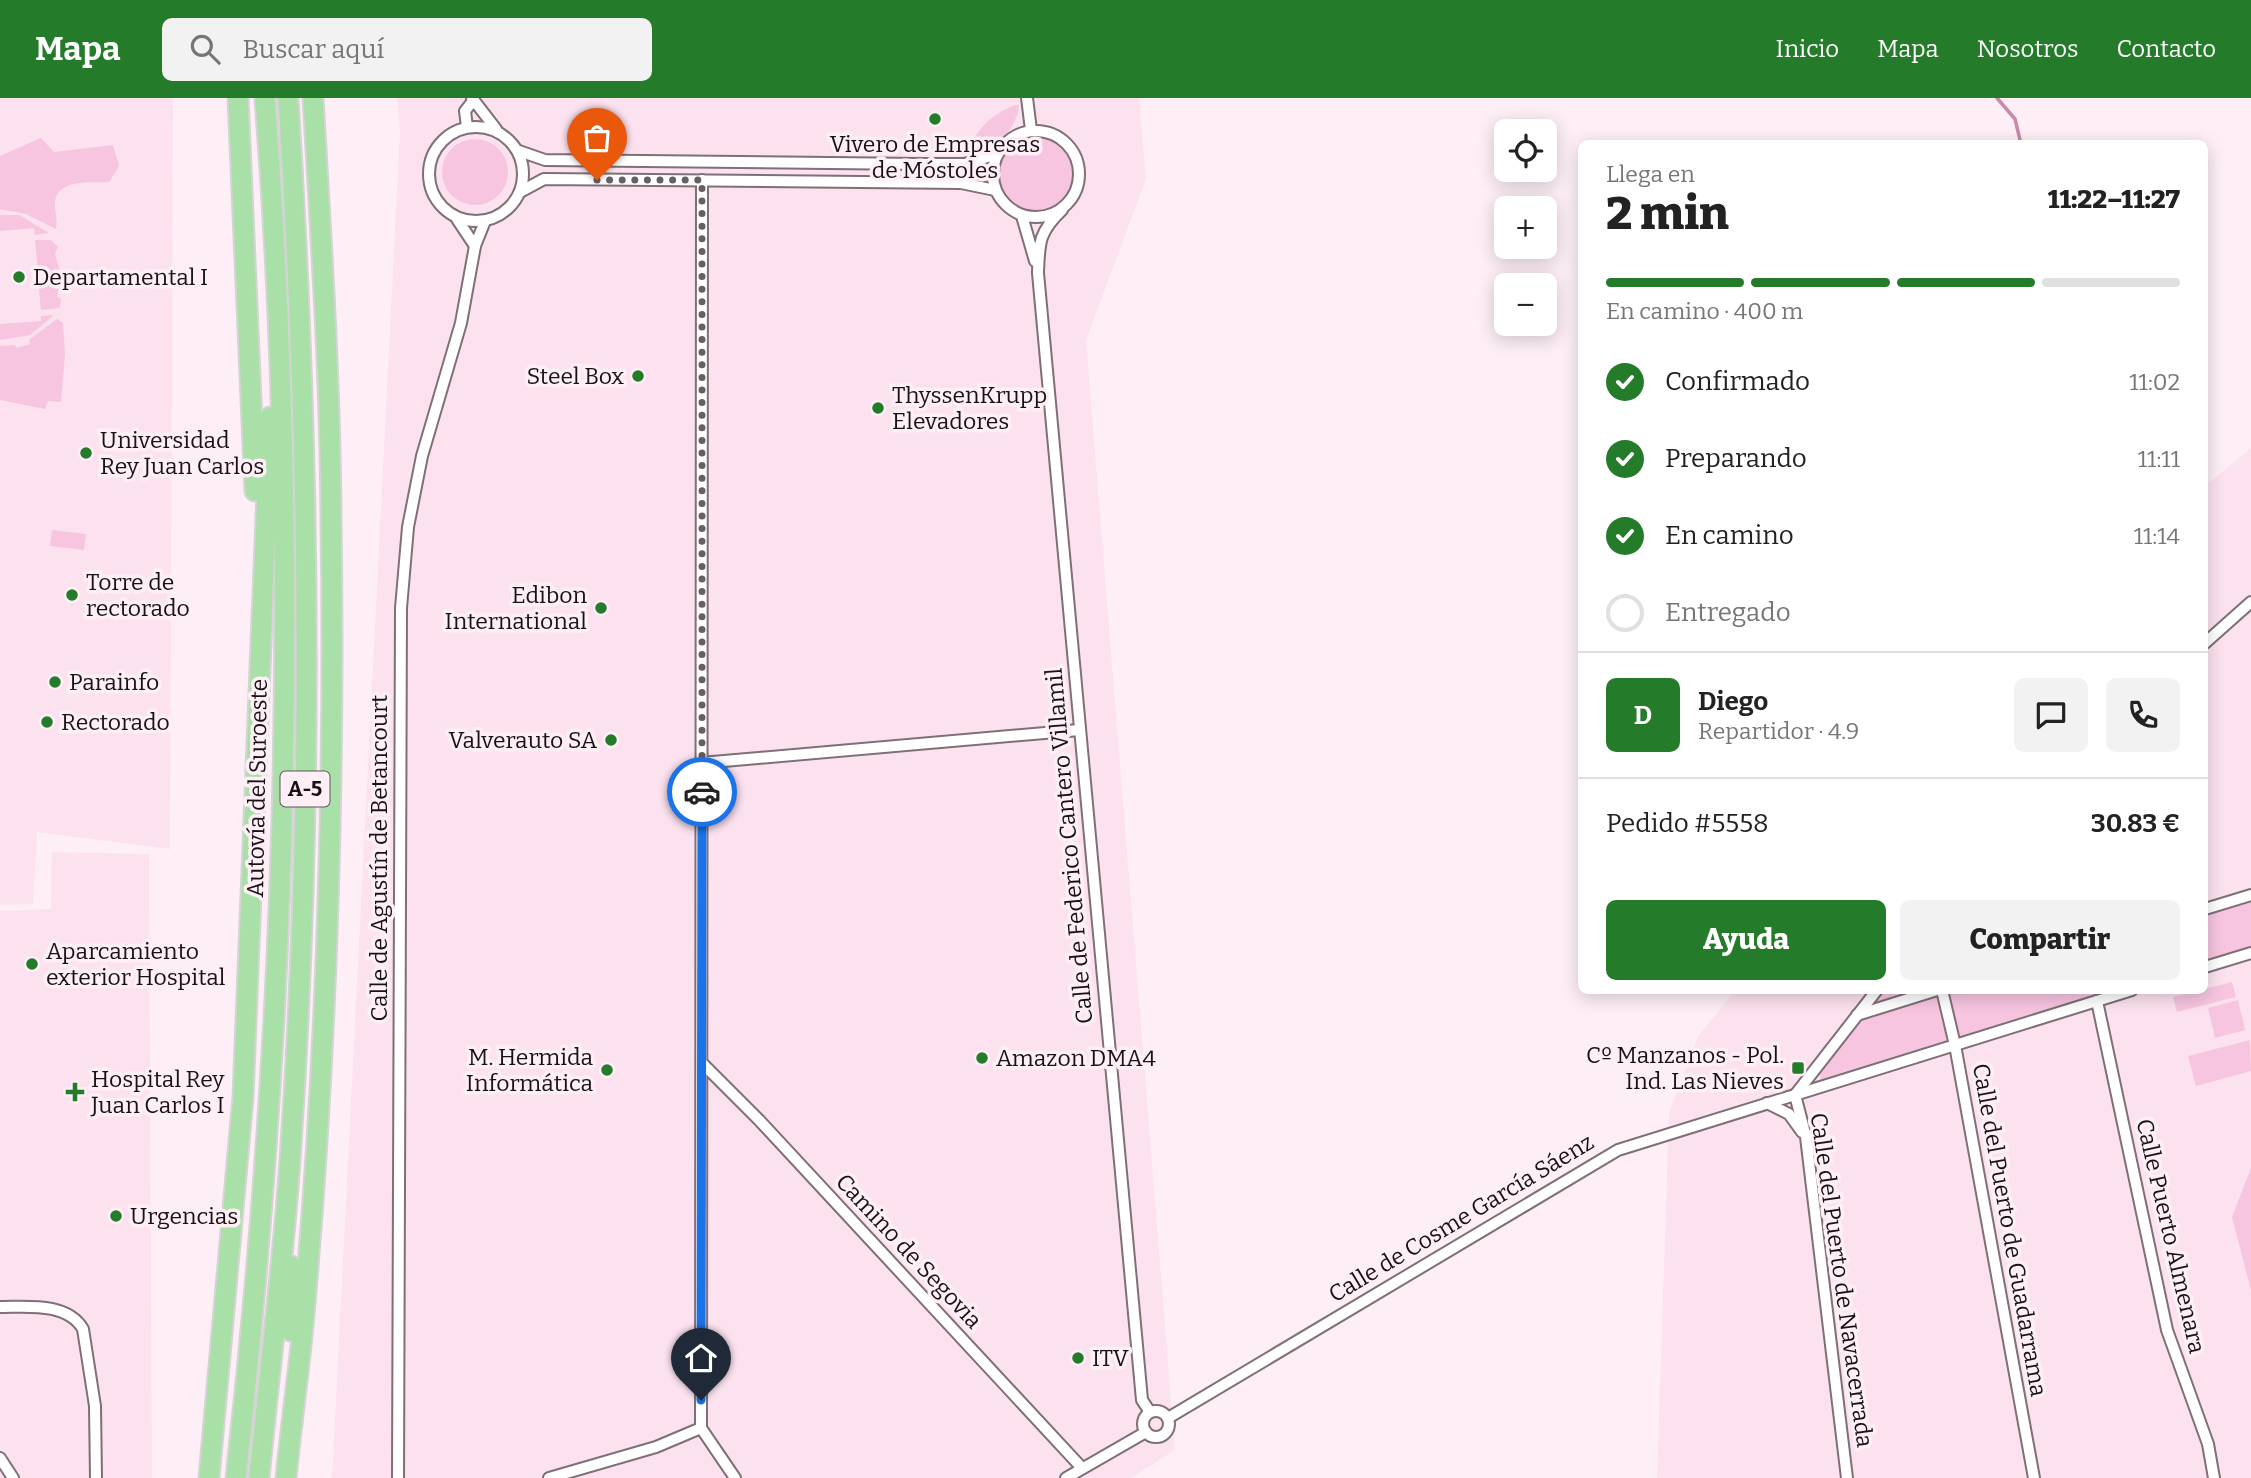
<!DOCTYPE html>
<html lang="es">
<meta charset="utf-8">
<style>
:root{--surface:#fff;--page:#f2f2f2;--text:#222;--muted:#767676;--line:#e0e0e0;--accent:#247b29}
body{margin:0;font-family:Bitter,serif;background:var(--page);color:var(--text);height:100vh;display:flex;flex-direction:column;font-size:26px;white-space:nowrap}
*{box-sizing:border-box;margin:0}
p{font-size:23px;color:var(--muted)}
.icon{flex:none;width:38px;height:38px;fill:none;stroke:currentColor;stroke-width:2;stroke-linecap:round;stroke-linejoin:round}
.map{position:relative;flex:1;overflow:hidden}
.panel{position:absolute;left:1578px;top:42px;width:630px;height:854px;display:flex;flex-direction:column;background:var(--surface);border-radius:10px;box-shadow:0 4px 18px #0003}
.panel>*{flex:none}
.buttons{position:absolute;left:1494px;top:21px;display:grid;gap:14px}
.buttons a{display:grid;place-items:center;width:63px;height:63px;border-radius:10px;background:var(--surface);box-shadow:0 4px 18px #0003;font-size:35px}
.pin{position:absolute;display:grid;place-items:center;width:60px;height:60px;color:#fff;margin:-72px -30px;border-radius:50% 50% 50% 0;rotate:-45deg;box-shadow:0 0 7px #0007}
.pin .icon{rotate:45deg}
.courier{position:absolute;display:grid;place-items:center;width:70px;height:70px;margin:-35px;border:5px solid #1a73e8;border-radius:50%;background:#fff;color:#222;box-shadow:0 2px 9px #0007}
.overview em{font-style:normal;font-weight:800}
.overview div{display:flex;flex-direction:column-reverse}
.overview{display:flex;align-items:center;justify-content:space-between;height:119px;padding:0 28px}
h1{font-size:46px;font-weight:800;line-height:52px}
.bar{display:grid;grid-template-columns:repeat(4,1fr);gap:10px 7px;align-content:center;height:84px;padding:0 28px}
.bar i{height:9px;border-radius:5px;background:var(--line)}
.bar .current{background:var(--accent)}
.bar p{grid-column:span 4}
.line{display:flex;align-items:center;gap:18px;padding:0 28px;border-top:2px solid var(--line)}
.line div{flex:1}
.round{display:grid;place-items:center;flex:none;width:74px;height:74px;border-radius:10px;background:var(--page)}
ol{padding:0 28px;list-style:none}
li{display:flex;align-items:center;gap:21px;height:77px}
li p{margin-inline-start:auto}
li .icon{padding:7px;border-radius:50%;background:var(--accent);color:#fff;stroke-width:4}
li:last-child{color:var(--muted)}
li i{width:38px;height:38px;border:4px solid var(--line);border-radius:50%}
.primary-button{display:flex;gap:14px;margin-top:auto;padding:14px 28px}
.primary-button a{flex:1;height:80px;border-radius:10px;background:var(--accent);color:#fff;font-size:28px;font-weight:800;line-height:80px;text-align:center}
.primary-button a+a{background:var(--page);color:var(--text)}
header{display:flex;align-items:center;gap:42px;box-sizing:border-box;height:98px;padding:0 35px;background:var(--accent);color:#fff}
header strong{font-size:33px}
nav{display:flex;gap:38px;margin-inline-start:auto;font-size:24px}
.search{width:490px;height:63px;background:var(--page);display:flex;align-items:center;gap:18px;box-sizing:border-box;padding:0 24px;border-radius:10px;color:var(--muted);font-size:26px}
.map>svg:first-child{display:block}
</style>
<header>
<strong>Mapa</strong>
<div class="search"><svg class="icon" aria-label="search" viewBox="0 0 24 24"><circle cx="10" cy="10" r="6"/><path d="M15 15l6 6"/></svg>Buscar aquí</div>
<nav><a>Inicio</a><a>Mapa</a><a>Nosotros</a><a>Contacto</a></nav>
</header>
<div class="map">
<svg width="2251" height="1380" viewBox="0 0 2251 1380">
<rect width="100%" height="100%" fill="#feeff7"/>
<g fill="#fce2ef">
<path d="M0,0H173L170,751L37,734L33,806L0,807Z"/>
<path d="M397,0H1139L1146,81L1086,242L1175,1352L1131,1380H332L400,33Z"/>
<path d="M2251,350V1380H1657L1669,1015L1698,938L1735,893L2205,892V388Z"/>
<path d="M52,754L149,756L152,1380H0V813L51,811Z"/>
</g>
<g fill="#f7c5e0">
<path d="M1015,7H1019C1018,30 990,59 967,60C973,33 990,17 1015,7Z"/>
<circle cx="1036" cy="76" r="37"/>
<path d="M41,40L54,54L113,47L119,68L109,84C92,85 59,80 55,103C54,112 58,121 56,131L26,116L0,111V58Z"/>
<circle cx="475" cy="74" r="33"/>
<path d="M0,117H19L49,135L35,137L34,130L0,133Z"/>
<path d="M35,142H51L58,149L55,155L60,174H38Z"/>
<path d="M60,179L57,199L61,201L60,210L41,212L38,181Z"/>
<path d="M54,217L30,237L0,242V226L41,223V218Z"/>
<path d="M57,221L63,225L65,256L61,304L48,303L45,311L0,302V248L15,247L16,250L30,246L29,242Z"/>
<path d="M52,432L86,436L84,452L50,448Z"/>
<path d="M2251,801V849L2205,863V815Z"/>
<path d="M2232,884L2236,899L2177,914L2173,899Z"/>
<path d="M1954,892L2109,893L1821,981L1818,973L1884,893H1933L1935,898Z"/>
<path d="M2238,902L2245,932L2215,940L2208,910Z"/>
<path d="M2250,942L2251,973L2196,988L2188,958Z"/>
<path d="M2251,1070V1192L2232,1119Z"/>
</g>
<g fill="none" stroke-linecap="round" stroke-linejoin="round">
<path stroke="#c989ac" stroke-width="3.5" d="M1997,0L2015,21L2021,46"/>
<g stroke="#7f6f77" stroke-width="14">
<g id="street">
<path d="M472,0L496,31"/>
<path d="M1027,0L1031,32"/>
<circle cx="476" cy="76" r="47"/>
<path d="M467,29L465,13L473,3"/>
<circle cx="1036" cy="76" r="43"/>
<path d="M519,53L545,62L920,66H965L997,56"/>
<path d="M702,82L701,1330L735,1380"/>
<path d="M520,94L544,81L961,85L995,92"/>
<path d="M1062,112C1039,134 1039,144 1038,175L1142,1302L1150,1314"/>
<path d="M1022,118L1035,163"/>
<path d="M457,121L475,148"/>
<path d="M2205,545L2251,504"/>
<path d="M701,665L1079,632"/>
<path d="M2205,811L2251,797"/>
<path d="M2205,869L2251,855"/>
<path d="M1942,892L1955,947L2034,1380"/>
<path d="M2097,903L2167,1232L2208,1346L2214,1380"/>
<path d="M1857,917L1937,892"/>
<path d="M703,966L759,1022L1082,1370"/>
<path d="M1795,997L1806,1039L1847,1380"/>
<path d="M1795,997L1877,892"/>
<path d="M1767,1005L1789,1016L1802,1034"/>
<path d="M0,1209C27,1209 67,1204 83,1231L95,1308L96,1380"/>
<circle cx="1156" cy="1326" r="13"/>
<path d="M1168,1320L1618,1052L2132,892"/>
<path d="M0,1360L13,1380"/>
<path d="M398,1380L401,510L408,429L422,358L461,225L475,148L485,123"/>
<path d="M549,1380L656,1349L701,1330"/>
<path d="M1066,1380L1146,1334"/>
</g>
</g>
<g stroke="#d5d4d5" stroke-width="23">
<g id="highway">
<path d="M238,0L255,393"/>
<path d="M291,1168V1233"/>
<path d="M209,1380L243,999L270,319"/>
<path d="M236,1380C287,922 300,459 265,0"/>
<path d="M259,1380C269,1274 283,1168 290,1062C314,709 310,353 288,0"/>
<path d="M286,1380C291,1329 298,1279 303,1228C327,959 335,687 331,416C330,278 321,138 313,0"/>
</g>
</g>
<use href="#street" stroke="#fff" stroke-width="10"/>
<use href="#highway" stroke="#a9e0a7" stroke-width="19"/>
</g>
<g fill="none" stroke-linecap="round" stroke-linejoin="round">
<path stroke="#685f64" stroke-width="7" stroke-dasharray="0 12.6" d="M597,82H702V694"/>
<path stroke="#1a73e8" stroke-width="9" d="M701,1302L702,694"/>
</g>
<g fill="#247b29" stroke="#feeff7" stroke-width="2.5">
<circle cx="935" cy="21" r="7"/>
<circle cx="19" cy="179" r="7"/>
<circle cx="638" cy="278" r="7"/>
<circle cx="878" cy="310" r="7"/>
<circle cx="86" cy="355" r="7"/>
<circle cx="72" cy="497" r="7"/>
<circle cx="601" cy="510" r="7"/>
<circle cx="55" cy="584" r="7"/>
<circle cx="47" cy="624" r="7"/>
<circle cx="611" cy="642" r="7"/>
<circle cx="32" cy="866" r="7"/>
<circle cx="982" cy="960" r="7"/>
<rect x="1791" y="963" width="14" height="14" rx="3.5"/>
<circle cx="607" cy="972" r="7"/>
<path d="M71.5 983.5h7v7h7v7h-7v7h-7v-7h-7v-7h7z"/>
<circle cx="116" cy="1118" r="7"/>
<circle cx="1078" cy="1260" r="7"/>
</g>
<g text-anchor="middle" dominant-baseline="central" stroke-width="7" stroke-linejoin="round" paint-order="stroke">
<rect fill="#feeff7" stroke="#5d5459" stroke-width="2" x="280.5" y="673.5" width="49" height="35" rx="5"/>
<g font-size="21" font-weight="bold" fill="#181215">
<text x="305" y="691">A-5</text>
</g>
<g font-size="23" fill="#181215" stroke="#feeff7" text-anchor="start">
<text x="935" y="46" text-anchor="middle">Vivero de Empresas<tspan x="935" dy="26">de Móstoles</tspan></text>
<text x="33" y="179">Departamental I</text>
<text x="624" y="278" text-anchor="end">Steel Box</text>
<text x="892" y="297">ThyssenKrupp<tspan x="892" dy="26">Elevadores</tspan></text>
<text x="100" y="342">Universidad<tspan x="100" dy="26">Rey Juan Carlos</tspan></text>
<text x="86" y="484">Torre de<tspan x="86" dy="26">rectorado</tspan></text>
<text x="587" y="497" text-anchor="end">Edibon<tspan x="587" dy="26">International</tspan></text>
<text x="69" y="584">Parainfo</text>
<text x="61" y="624">Rectorado</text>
<text x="597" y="642" text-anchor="end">Valverauto SA</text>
<text x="46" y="853">Aparcamiento<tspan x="46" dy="26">exterior Hospital</tspan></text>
<text x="1784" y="957" text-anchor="end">Cº Manzanos - Pol.<tspan x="1784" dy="26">Ind. Las Nieves</tspan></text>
<text x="593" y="959" text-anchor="end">M. Hermida<tspan x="593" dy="26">Informática</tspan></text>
<text x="996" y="960">Amazon DMA4</text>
<text x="91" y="981">Hospital Rey<tspan x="91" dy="26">Juan Carlos I</tspan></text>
<text x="130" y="1118">Urgencias</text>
<text x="1092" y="1260">ITV</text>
</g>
<g font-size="23" fill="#181215" stroke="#feeff7">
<text transform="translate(257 690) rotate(-89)">Autovía del Suroeste</text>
<text transform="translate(1069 748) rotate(-95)">Calle de Federico Cantero Villamil</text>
<text transform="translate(379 760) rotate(-90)">Calle de Agustín de Betancourt</text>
<text transform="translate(1461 1120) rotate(-31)">Calle de Cosme García Sáenz</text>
<text transform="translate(2010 1132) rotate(80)">Calle del Puerto de Guadarrama</text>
<text transform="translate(2171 1138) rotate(77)">Calle Puerto Almenara</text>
<text transform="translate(909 1153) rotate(47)">Camino de Segovia</text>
<text transform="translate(1842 1182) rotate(82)">Calle del Puerto de Navacerrada</text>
</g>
</g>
</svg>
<div class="buttons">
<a><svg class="icon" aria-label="locate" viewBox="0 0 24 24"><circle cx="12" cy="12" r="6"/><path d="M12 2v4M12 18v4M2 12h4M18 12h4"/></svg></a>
<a>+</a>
<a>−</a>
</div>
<div class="pin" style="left:597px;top:82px;background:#ea580c"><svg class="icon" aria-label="bag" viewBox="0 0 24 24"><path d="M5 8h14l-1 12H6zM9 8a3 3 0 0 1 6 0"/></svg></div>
<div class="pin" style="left:701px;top:1302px;background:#1f2937"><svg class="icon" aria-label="home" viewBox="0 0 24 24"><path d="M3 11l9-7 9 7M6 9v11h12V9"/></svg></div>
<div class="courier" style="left:702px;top:694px"><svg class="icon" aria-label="car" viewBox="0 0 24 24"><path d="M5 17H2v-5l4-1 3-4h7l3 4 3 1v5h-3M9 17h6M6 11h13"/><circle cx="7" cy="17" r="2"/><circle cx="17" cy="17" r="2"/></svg></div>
<section class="panel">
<div class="overview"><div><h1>2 min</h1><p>Llega en</p></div><em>11:22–11:27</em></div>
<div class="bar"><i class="current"></i><i class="current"></i><i class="current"></i><i></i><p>En camino · 400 m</p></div>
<ol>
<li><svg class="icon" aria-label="check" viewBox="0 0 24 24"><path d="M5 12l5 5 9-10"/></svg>Confirmado<p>11:02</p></li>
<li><svg class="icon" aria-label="check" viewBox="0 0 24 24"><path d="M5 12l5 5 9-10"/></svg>Preparando<p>11:11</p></li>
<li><svg class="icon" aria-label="check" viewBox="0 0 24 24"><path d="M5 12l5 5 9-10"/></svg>En camino<p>11:14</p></li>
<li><i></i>Entregado</li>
</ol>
<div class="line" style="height:126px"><b class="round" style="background:var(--accent);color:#fff">D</b><div><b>Diego</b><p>Repartidor · 4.9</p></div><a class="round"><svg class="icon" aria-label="chat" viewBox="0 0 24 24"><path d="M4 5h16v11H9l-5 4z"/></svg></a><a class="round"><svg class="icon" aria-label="phone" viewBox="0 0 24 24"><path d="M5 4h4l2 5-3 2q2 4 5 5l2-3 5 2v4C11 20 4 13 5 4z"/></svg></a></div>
<div class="line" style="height:91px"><div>Pedido #5558</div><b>30.83 €</b></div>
<div class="primary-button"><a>Ayuda</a><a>Compartir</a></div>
</section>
</div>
